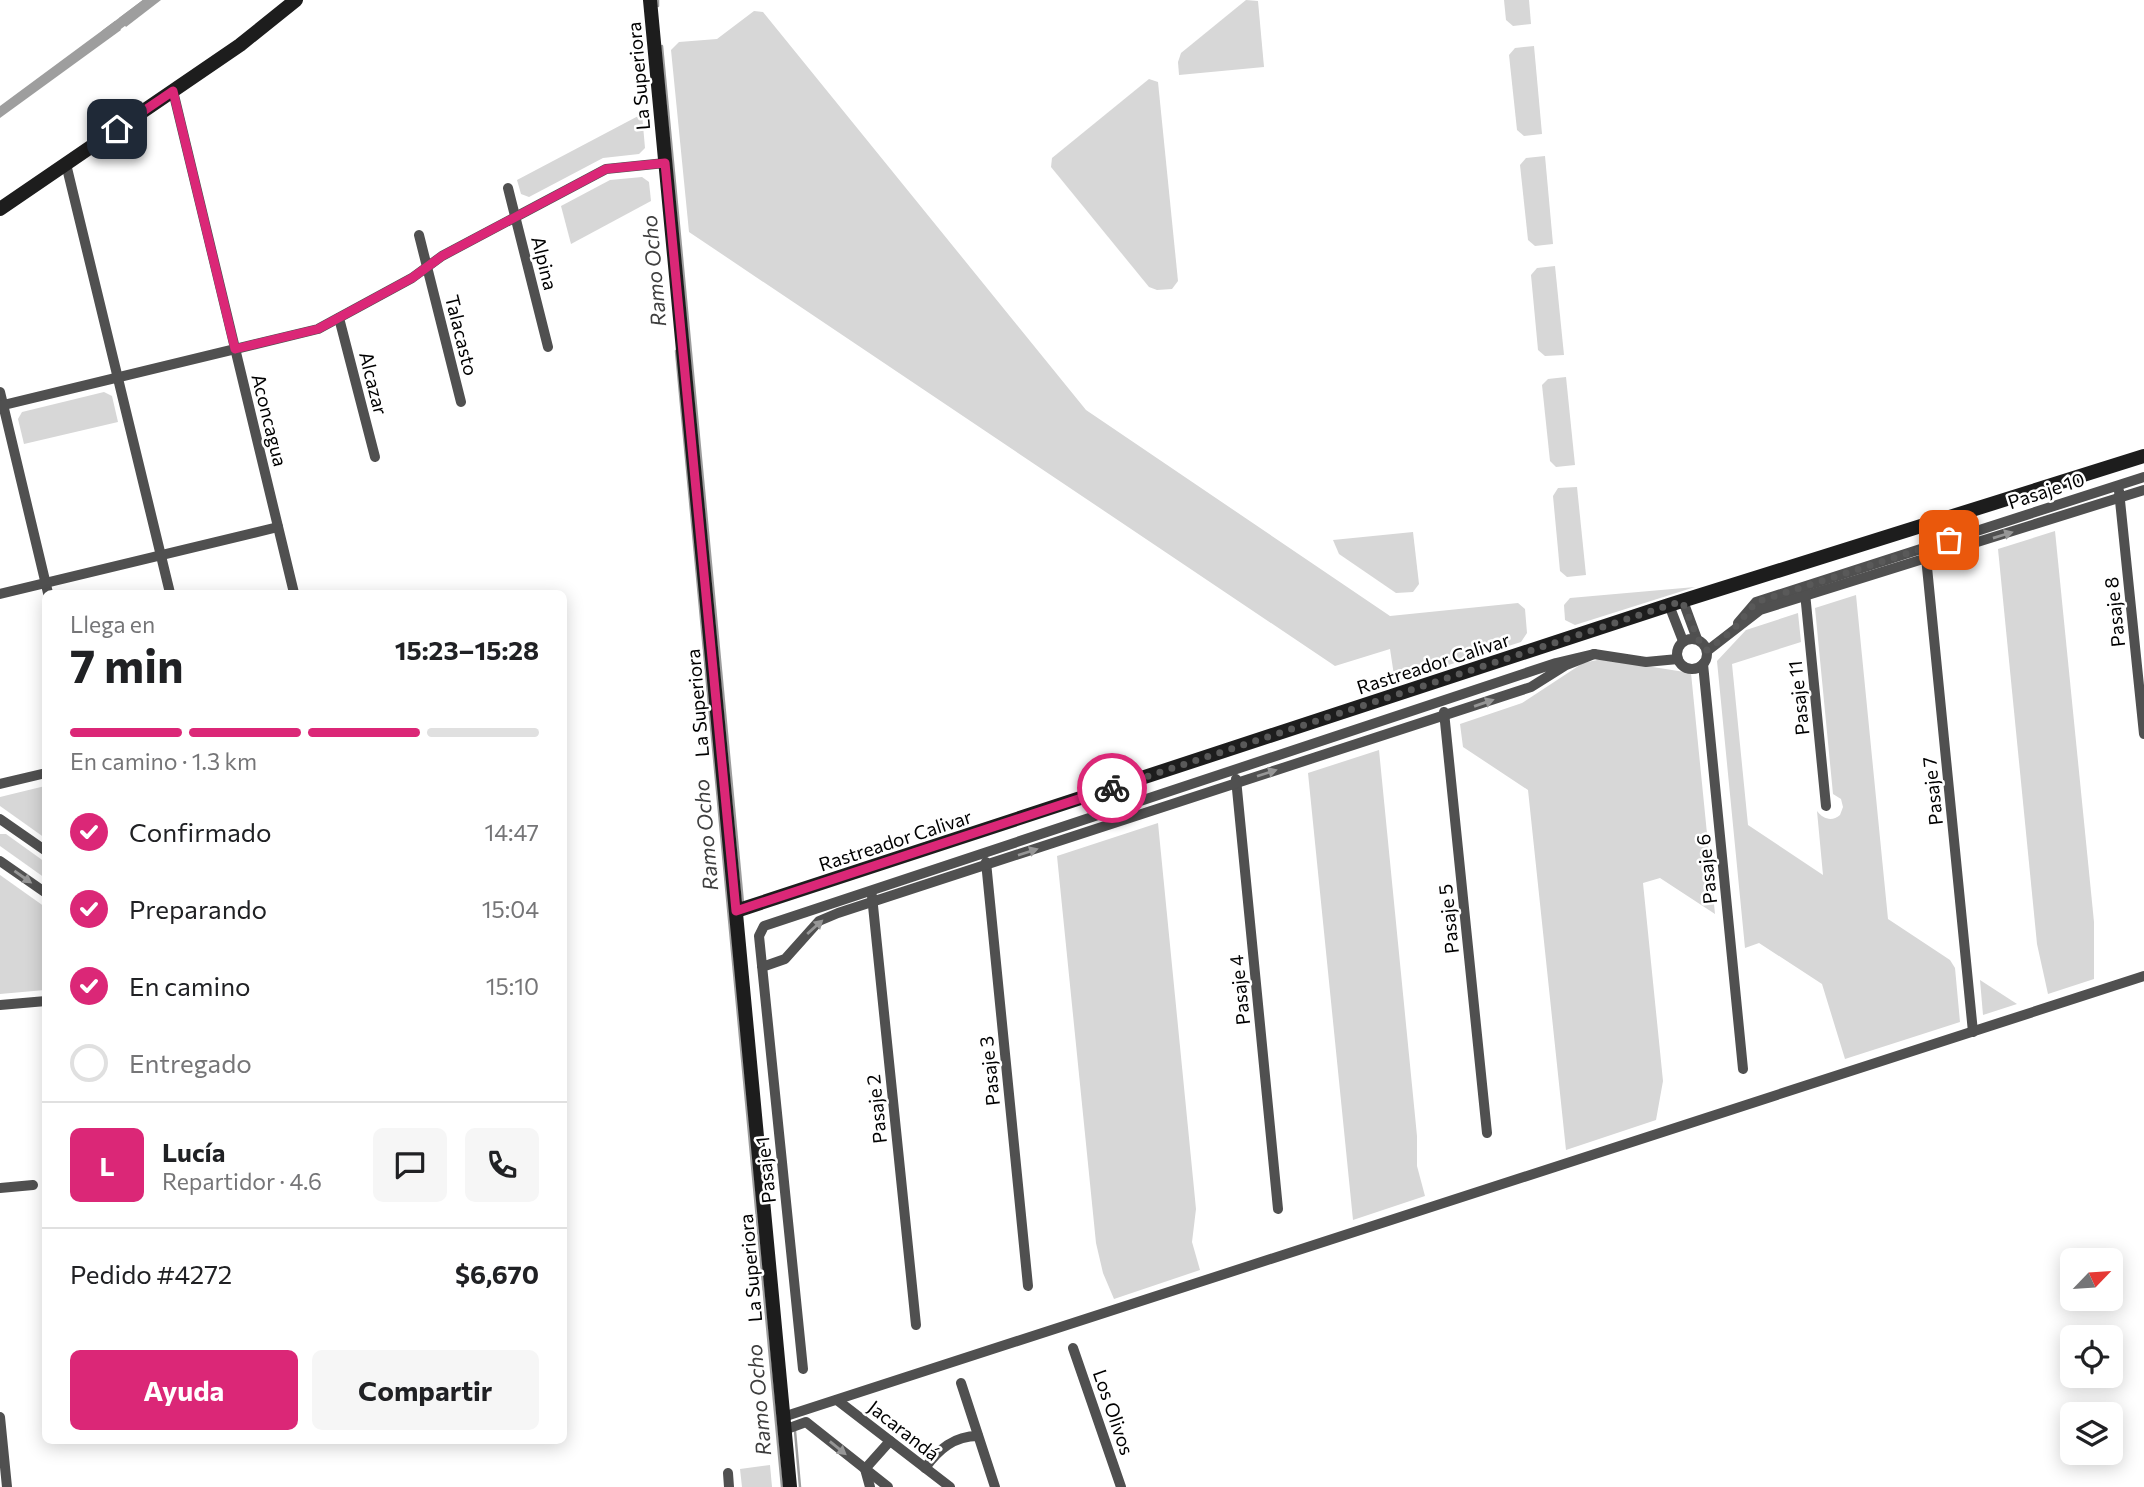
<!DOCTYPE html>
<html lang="es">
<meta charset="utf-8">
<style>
:root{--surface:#fff;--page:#f6f6f6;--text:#202124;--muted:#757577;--line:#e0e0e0;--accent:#db2777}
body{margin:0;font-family:Commissioner,sans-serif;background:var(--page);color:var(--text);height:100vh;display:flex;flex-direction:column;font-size:26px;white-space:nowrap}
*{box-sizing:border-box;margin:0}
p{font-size:23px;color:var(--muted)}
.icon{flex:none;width:38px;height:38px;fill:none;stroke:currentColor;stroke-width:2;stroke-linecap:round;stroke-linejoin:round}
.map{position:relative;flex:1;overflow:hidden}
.sheet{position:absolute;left:42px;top:590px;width:525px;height:854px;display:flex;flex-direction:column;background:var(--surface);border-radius:10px;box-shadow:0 4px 18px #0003}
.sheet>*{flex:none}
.needle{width:46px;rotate:65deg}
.controls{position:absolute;left:2060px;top:1248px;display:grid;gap:14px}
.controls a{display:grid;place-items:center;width:63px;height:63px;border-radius:10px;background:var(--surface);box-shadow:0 4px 18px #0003;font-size:35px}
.pin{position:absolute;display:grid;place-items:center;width:60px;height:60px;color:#fff;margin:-30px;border-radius:14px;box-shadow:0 4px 10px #0006}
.courier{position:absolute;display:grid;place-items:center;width:70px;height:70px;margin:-35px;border:5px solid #db2777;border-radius:50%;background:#fff;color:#222;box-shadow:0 2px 9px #0007}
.head em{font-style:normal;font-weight:700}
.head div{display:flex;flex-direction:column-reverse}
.head{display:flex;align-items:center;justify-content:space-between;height:119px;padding:0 28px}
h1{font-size:46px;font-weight:700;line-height:52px}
.bar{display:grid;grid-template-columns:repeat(4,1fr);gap:10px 7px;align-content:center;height:84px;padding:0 28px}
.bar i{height:9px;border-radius:5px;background:var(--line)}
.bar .active{background:var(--accent)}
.bar p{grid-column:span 4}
.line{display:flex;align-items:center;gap:18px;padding:0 28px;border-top:2px solid var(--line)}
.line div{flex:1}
.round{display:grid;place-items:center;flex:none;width:74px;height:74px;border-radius:10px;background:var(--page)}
ol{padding:0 28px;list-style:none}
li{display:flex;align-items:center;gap:21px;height:77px}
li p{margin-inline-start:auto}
li .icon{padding:7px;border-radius:50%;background:var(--accent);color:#fff;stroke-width:4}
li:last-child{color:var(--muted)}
li i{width:38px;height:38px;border:4px solid var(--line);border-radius:50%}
.cta{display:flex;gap:14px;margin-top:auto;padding:14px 28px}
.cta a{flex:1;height:80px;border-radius:10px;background:var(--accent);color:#fff;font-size:28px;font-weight:700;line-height:80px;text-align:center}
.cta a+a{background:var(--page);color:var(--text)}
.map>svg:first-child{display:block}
</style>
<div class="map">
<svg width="2144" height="1487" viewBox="0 0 2144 1487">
<rect width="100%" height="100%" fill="#fff"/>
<g fill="#d7d7d7">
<path d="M1246,0L1258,1L1264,67L1179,75L1178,62L1181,53Z"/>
<path d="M1504,0H1529L1531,24L1513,26L1506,20Z"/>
<path d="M754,11L763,12L1086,410L1390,616L1518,603L1525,609L1527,633L1521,642L1395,682L1390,649L1335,666L689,232L671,50L679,42L717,39Z"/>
<path d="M1534,46L1542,134L1524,136L1517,130L1509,55L1515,48Z"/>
<path d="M1149,79L1158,82L1178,281L1172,289L1157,290L1149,287L1051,167L1052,158Z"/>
<path d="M642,114L645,148L639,154L603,158L529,197L521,194L517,180Z"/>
<path d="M1545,156L1553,244L1535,246L1528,240L1520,165L1526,158Z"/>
<path d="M642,177L649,182L651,201L571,244L561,206L610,180Z"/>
<path d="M1555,266L1564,355L1545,356L1538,350L1531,275L1537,268Z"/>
<path d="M1566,377L1575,465L1556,467L1550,461L1542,385L1548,379Z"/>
<path d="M104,392L112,396L118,422L24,444L18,419L22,412Z"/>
<path d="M1577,487L1586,575L1567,577L1560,571L1553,496L1558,488Z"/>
<path d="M2055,531L2094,922V979L2048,994L2037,944L1998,549Z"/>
<path d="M1413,532L1419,584L1413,592L1396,593L1339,554L1333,540Z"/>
<path d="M1695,587L1575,625L1565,620L1564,605L1570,598Z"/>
<path d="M1856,595L1888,919L1950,960L1955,968L1960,1022L1845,1059L1822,984L1759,943L1745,948L1717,661L1746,630L1798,613L1801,642L1732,664L1748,825L1823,875L1817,811C1823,819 1832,822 1840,815L1843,807L1841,799L1833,794L1815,608Z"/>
<path d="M1602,659L1691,673L1715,914L1660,878L1643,883L1663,1081L1656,1120L1566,1150L1528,790L1463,747L1460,724L1522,703L1583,663Z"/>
<path d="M1379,750L1417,1136V1166L1425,1196L1353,1220L1308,773Z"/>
<path d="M45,786H46L45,838L0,806V797Z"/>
<path d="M1158,823L1196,1209L1192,1242L1200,1270L1114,1299L1103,1273L1096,1243L1057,856Z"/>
<path d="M0,834H6L45,862V878L0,846Z"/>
<path d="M0,875L45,907V990L0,994Z"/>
<path d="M1980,980L2017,1004L1983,1015Z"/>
<path d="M770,1465L772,1487H742L740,1469Z"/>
</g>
<g fill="#9e9e9e">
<path d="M143,0H161L126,27L119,18Z"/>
<path d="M115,21L121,30L0,118V106Z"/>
</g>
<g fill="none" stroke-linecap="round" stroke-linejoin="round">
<g stroke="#9e9e9e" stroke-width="2.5">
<path d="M658,0V6"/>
<path d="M662,46L743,903"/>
<path d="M676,351L782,1487"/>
<path d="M795,1431L800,1487"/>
</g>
<path stroke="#9e9e9e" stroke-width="10" d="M106,34L151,0"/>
<g stroke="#505050" stroke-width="10">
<path d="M173,91L294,593"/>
<path d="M66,164L170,593"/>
<path d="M508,188L548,347"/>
<path d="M419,235L461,402"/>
<path d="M339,318L375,457"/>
<path d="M0,392L48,593"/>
<path d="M0,406L318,329L412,278L442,256L606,169L665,163"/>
<path d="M2119,491L2144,734"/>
<path d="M1925,547L1973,1032"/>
<path d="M1805,593L1826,806"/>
<path d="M0,594L278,527"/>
<path d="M1683,601L1697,639"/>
<path d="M1669,605L1683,641"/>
<path d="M1738,623L1756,602L2144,477"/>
<circle cx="1692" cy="654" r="15"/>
<path d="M1707,651L1760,610L2144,490"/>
<path d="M1594,654L1646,662L1678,659"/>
<path d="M1703,664L1743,1069"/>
<path d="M1444,712L1487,1133"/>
<path d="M1236,779L1278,1209"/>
<path d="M0,784L46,773"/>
<path d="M0,819L46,851"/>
<path d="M0,861L46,893"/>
<path d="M986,862L1028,1286"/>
<path d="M872,896L916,1325"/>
<path d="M762,967L785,959L819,921L838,913L1531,687L1566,665L1594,654L1556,663L764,926L759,936L803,1369"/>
<path d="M0,1005L46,1001"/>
<path d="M0,1188L33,1185"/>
<path d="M1073,1348L1121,1487"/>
<path d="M961,1383L995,1487"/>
<path d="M837,1400L950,1487"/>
<path d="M0,1417L7,1487"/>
<path d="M783,1417L2144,976"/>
<path d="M784,1430L806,1422L888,1487"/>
<path d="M925,1468C939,1449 954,1436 978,1436"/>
<path d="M728,1473L729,1487"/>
<path d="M870,1487L865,1469L890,1441"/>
</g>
<g stroke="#1d1d1d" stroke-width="14">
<path d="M650,0L790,1487"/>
<path d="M0,209L240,45L296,0"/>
<path d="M736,911L1669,605L2144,456"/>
</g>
</g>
<defs><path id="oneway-solid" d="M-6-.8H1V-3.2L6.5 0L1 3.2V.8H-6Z" transform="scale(1.75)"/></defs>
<g fill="#969696">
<use href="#oneway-solid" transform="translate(2003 535) rotate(-17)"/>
<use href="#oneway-solid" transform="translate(1484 703) rotate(-19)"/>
<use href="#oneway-solid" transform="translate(1267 773) rotate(-18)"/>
<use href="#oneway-solid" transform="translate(1028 852) rotate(-18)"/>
<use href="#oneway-solid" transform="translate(23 877) rotate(35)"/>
<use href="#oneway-solid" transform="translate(815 927) rotate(-42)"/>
<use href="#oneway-solid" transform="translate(838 1448) rotate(39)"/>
</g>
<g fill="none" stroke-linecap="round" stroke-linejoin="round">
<path stroke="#595959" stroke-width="7" stroke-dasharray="0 12.6" d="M1112,788L1682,601L1698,639L1707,650L1732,631L1756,602L1949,540"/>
<path stroke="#db2777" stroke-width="9" d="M117,129L173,91L235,349L318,329L412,278L442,256L606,169L665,163L736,911L1112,788"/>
</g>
<g text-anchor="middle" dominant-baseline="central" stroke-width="5" stroke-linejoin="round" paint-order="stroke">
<g font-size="19" fill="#000" stroke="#fff">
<text transform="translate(638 76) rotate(-95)">La Superiora</text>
<text transform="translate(545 263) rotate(76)">Alpina</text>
<text transform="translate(462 335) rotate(76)">Talacasto</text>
<text transform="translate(374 383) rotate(76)">Alcazar</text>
<text transform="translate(270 420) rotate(76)">Aconcagua</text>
<text transform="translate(2046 490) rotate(-18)">Pasaje 10</text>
<text transform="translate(2114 612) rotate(-96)">Pasaje 8</text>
<text transform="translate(1433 663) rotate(-18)">Rastreador Calivar</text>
<text transform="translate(1798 698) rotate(-96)">Pasaje 11</text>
<text transform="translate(697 703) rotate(-95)">La Superiora</text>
<text transform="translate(1932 791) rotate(-96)">Pasaje 7</text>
<text transform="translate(895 840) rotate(-18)">Rastreador Calivar</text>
<text transform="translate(1706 869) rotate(-96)">Pasaje 6</text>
<text transform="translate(1448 919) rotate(-96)">Pasaje 5</text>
<text transform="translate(1239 990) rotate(-96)">Pasaje 4</text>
<text transform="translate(989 1071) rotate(-96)">Pasaje 3</text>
<text transform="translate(876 1109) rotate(-96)">Pasaje 2</text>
<text transform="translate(765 1170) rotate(-96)">Pasaje 1</text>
<text transform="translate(750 1268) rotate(-95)">La Superiora</text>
<text transform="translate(1114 1412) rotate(71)">Los Olivos</text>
<text transform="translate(904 1430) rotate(38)">Jacarandá</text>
</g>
<g font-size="21" font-style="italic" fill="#3f3f3f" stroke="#fff">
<text transform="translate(653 271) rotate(-95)">Ramo Ocho</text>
<text transform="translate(705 835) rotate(-95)">Ramo Ocho</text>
<text transform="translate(758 1400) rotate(-95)">Ramo Ocho</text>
</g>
</g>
</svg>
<div class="controls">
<a><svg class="needle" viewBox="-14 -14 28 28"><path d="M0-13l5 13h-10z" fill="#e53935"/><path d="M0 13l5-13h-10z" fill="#757577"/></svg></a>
<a><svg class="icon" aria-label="locate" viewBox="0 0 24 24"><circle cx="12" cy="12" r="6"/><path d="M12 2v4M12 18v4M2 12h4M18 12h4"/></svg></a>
<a><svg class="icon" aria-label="layers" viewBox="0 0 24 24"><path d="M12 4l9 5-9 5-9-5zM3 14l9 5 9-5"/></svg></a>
</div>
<div class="pin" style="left:1949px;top:540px;background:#ea580c"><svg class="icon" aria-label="bag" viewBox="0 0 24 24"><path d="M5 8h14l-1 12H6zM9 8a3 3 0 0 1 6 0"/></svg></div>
<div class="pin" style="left:117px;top:129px;background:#1f2937"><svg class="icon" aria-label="home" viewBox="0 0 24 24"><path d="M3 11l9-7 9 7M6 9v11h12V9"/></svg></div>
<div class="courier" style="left:1112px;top:788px"><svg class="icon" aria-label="bike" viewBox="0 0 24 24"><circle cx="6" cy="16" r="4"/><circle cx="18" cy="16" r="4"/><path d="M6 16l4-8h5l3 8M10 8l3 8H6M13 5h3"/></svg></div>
<section class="sheet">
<div class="head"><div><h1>7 min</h1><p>Llega en</p></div><em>15:23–15:28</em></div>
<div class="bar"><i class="active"></i><i class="active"></i><i class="active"></i><i></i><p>En camino · 1.3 km</p></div>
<ol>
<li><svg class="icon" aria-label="check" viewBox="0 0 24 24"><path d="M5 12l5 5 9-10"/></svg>Confirmado<p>14:47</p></li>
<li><svg class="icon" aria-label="check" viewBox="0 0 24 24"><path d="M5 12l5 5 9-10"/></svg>Preparando<p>15:04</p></li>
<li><svg class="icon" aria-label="check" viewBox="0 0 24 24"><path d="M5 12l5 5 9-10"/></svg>En camino<p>15:10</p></li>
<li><i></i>Entregado</li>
</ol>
<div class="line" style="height:126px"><b class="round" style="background:var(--accent);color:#fff">L</b><div><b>Lucía</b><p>Repartidor · 4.6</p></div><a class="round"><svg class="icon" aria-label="chat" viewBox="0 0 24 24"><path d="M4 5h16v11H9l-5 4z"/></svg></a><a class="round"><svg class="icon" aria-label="phone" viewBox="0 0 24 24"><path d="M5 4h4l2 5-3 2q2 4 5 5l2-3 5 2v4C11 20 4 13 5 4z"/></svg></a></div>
<div class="line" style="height:91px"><div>Pedido #4272</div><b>$6,670</b></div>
<div class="cta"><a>Ayuda</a><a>Compartir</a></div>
</section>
</div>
